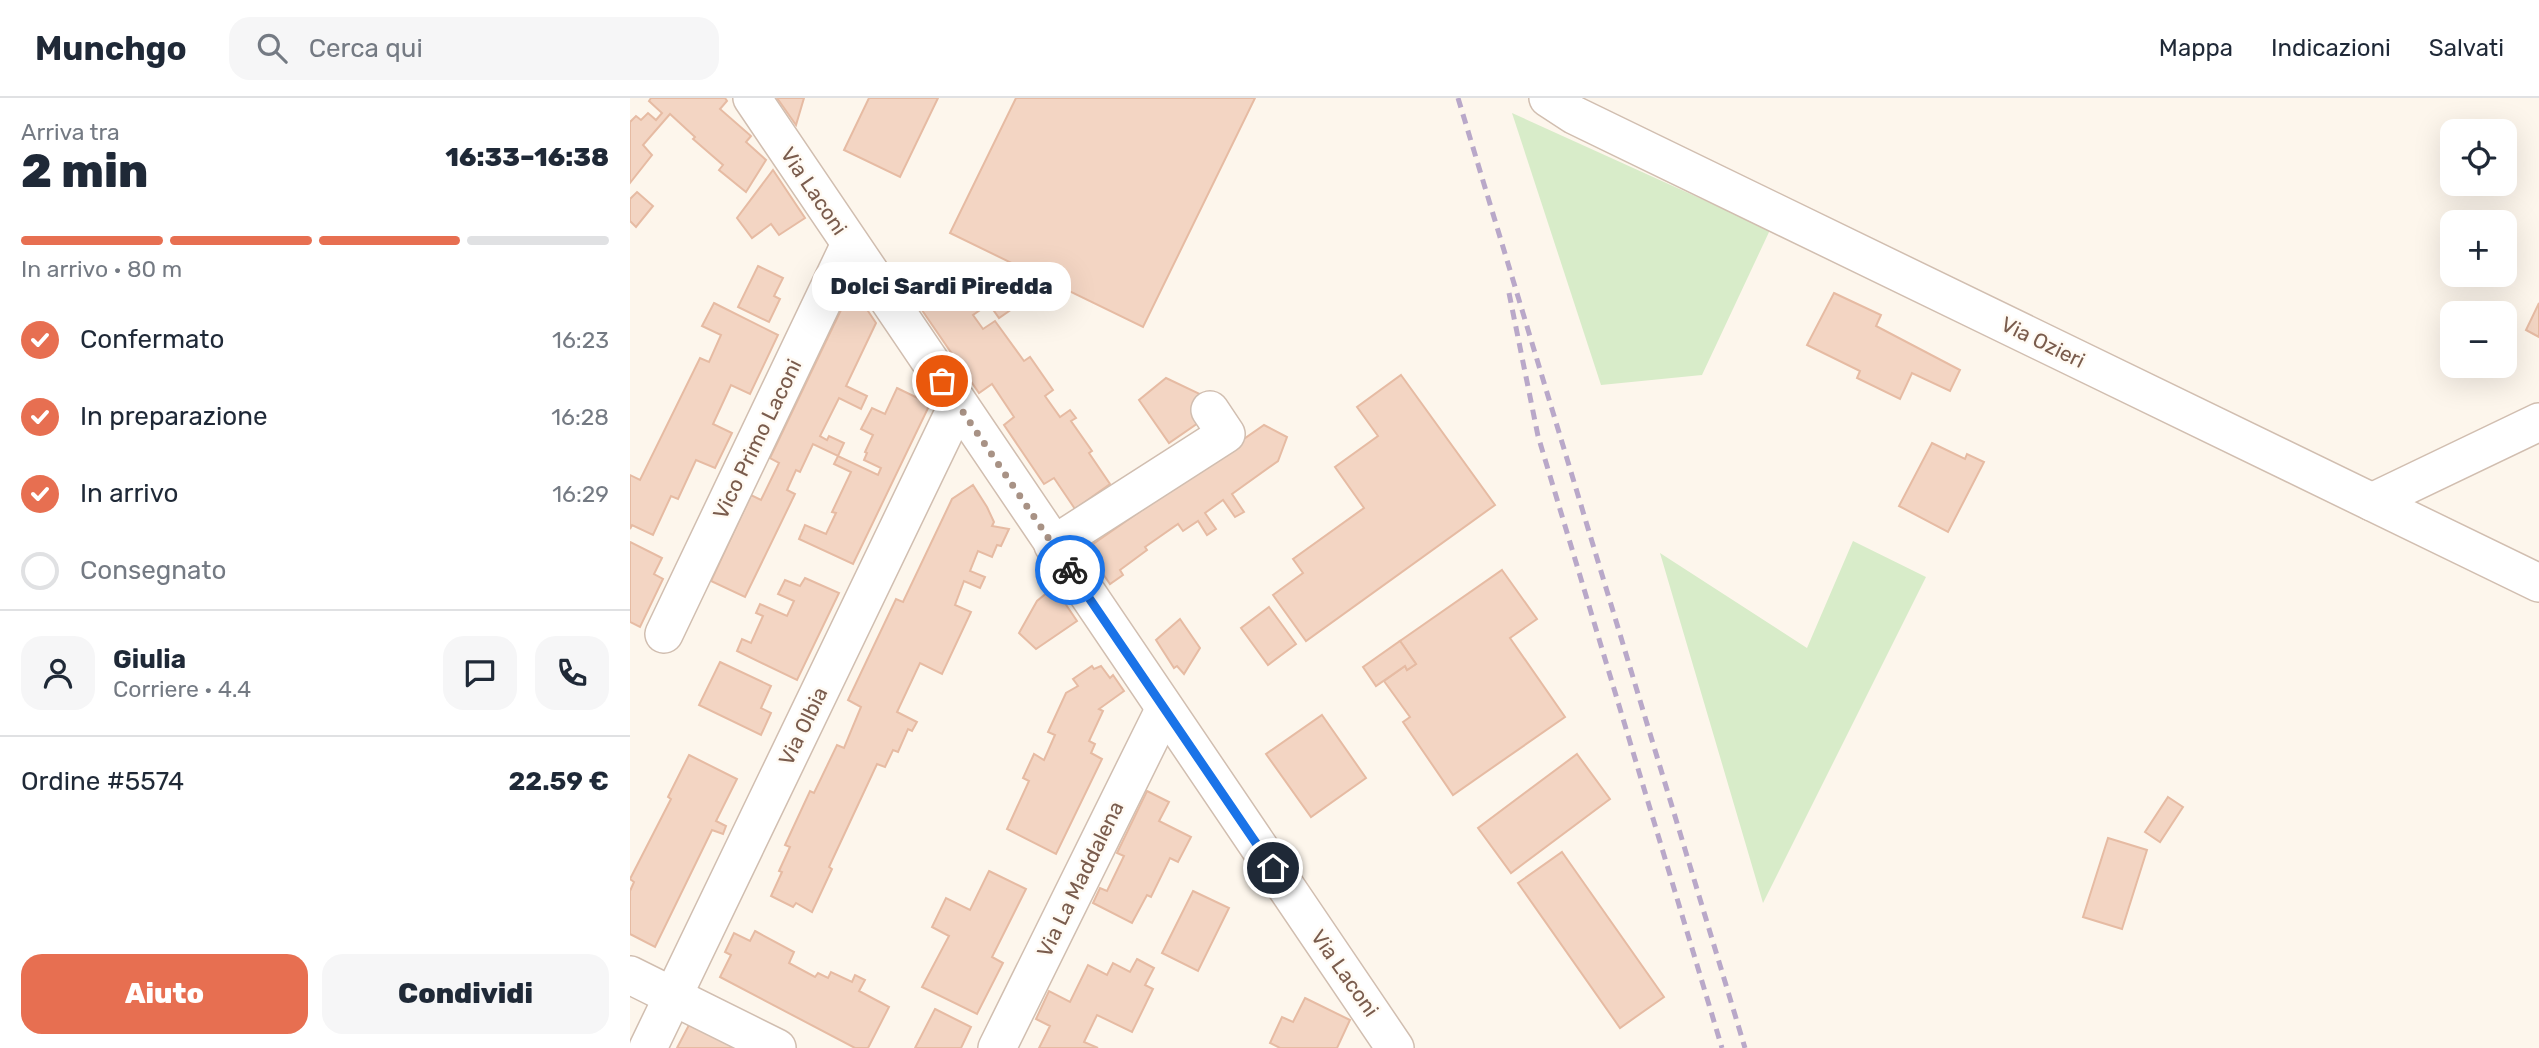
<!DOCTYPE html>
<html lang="it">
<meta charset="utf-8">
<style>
:root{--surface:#fff;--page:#f6f6f7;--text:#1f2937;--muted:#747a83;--line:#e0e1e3;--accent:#e76f51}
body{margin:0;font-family:Rubik,sans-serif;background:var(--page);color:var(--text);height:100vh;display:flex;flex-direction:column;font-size:26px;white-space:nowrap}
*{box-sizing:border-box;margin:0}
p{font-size:23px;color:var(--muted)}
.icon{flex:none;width:38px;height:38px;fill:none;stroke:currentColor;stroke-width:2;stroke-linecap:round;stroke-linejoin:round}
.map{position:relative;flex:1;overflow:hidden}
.drawer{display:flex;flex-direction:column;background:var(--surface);width:630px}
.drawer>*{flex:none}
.controls{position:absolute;left:1810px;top:21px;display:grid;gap:14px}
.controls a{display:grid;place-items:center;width:77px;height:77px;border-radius:14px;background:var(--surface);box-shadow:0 7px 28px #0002;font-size:35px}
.pin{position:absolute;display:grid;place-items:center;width:60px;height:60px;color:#fff;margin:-30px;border:4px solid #fff;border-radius:50%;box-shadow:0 2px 7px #0007}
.courier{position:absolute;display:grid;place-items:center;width:70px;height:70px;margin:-35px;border:5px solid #1a73e8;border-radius:50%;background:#fff;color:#222;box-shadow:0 2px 9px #0007}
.bubble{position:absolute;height:49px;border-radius:21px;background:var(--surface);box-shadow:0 7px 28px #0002;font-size:23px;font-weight:800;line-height:49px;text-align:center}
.head em{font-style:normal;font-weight:800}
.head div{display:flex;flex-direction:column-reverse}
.head{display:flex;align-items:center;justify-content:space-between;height:119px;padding:0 21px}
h1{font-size:46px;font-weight:800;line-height:52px}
.bar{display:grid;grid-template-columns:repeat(4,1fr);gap:10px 7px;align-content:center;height:84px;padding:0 21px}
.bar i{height:9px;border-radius:5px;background:var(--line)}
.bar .current{background:var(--accent)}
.bar p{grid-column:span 4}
.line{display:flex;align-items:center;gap:18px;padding:0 21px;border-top:2px solid var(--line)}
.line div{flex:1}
.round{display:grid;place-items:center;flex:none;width:74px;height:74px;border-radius:21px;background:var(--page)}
ol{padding:0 21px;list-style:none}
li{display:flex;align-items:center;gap:21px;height:77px}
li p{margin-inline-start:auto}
li .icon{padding:7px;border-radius:50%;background:var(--accent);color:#fff;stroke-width:4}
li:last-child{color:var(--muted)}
li i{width:38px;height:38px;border:4px solid var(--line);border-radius:50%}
.action{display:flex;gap:14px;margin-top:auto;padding:14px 21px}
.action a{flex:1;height:80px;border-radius:21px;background:var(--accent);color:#fff;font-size:28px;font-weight:800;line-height:80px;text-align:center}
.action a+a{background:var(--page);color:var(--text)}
header{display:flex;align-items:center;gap:42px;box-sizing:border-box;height:98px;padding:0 35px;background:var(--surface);border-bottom:2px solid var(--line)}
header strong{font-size:33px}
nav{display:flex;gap:38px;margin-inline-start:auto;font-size:24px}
.search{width:490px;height:63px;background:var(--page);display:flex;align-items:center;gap:18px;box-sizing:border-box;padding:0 24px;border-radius:21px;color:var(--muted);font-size:26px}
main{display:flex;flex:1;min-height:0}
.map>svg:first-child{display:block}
</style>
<header>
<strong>Munchgo</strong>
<div class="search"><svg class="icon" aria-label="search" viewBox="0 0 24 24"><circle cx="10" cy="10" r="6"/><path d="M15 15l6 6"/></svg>Cerca qui</div>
<nav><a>Mappa</a><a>Indicazioni</a><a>Salvati</a></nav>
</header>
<main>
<section class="drawer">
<div class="head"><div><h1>2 min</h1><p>Arriva tra</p></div><em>16:33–16:38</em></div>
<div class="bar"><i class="current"></i><i class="current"></i><i class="current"></i><i></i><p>In arrivo · 80 m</p></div>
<ol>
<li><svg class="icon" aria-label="check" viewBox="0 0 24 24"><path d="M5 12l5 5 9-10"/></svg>Confermato<p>16:23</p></li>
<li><svg class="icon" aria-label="check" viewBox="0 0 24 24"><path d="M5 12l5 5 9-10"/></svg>In preparazione<p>16:28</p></li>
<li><svg class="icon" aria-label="check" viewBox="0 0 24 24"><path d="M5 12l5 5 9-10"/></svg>In arrivo<p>16:29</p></li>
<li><i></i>Consegnato</li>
</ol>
<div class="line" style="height:126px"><a class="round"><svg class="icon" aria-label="person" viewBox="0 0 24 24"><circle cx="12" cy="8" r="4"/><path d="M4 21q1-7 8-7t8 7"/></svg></a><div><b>Giulia</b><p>Corriere · 4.4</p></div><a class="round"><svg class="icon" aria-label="chat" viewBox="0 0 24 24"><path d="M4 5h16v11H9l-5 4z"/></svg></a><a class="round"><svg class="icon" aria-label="phone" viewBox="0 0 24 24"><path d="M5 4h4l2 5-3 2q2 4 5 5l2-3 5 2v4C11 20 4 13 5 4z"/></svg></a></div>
<div class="line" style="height:91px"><div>Ordine #5574</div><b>22.59 €</b></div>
<div class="action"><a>Aiuto</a><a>Condividi</a></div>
</section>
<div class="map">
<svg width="1909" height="950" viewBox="0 0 1909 950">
<rect width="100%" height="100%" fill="#fdf6ec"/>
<g fill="#d8ecc9">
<path d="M882,15L1140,132L1072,277L971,287Z"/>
<path d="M1223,443L1296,479L1133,805L1030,455L1177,550Z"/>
</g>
<g fill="#f3d5c3" stroke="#e6bba3" stroke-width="2">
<path d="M21,0H95L97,3L90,11L121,38L116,44L136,62L116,94L89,72L93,67L63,41L65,39L40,16L13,47L22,57L0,85V24L6,18L11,22L18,15L26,22L32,15L19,3Z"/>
<path d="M147,0H174L166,27Z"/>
<path d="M239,0H308L270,79L214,52Z"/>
<path d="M386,0H625L513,229L320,135Z"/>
<path d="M143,72L175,120L149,137L141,126L122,140L107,120Z"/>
<path d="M7,94L23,108L6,129L0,123V101Z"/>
<path d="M302,167L385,209L369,220L359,206L343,217L353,231L365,223L394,263L400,259L423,292L415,298L430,319L440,312L446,320L441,323L462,353L459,355L480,386L445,411L424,380L414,386L374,327L384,319L362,286L349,295L274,186Z"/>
<path d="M128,168L153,180L144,198L150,201L139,224L108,209Z"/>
<path d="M222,189L246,225L216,288L237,298L231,311L209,300L190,338L197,342L199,338L214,345L208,358L183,346L170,374L166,372L157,392L165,396L115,499L81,483L121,397L131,402L149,365L140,360Z"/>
<path d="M1204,195L1251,217L1246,228L1330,272L1320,293L1282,275L1270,301L1227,280L1230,273L1177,247Z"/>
<path d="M84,205L148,237L120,296L101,287L83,326L102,335L85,370L66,362L48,401L41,398L23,437L2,427L0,431V377L10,382L70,260L79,264L91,237L72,228Z"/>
<path d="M1909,205V239L1896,232Z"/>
<path d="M771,277L865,407L676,543L643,497L673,475L663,461L734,410L705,369L748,338L727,309Z"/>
<path d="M536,280L572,297L571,323L539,345L509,302Z"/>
<path d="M267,290L300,306L223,466L169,441L175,427L196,436L206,415L202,414L221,374L204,366L208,358L248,377L251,370L234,362L237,355L235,354L243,337L231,331L242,310L255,316Z"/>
<path d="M634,327L657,339L648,363L602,396L614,414L605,419L593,402L575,415L586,431L577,437L568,423L553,433L548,426L515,449L517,452L490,472L493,477L480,486L456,451Z"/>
<path d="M1302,345L1335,361L1337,356L1354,364L1318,434L1269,408Z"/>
<path d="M343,387L357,409L364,424L362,428L379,431L371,448L367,447L362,459L348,453L340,473L355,479L350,490L334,483L325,507L341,514L312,576L290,565L267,614L287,624L282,633L278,631L268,654L263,652L255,669L247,666L199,769L202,771L182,814L166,805L163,809L141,798L152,774L149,773L160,749L155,747L180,693L184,695L207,647L214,650L231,609L218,602L266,501L273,504L322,401Z"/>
<path d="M0,444L32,460L24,476L33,481L10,529L0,524Z"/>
<path d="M872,472L907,521L880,540L935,619L823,697L773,624L780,619L754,583L775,568L777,572L786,566L770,543Z"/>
<path d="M175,480L209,495L167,582L107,553L112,541L121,545L133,518L126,515L130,506L157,518L164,503L148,496L155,482L170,488Z"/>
<path d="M424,489L447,523L406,551L389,535L407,503Z"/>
<path d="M639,509L666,546L638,567L611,530Z"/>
<path d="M550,521L570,550L554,576L547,568L544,570L526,542Z"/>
<path d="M770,543L786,566L777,572L775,568L746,588L733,569Z"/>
<path d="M90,564L141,588L131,610L141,615L131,637L69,607Z"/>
<path d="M462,568L464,571L471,568L480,580L483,577L494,593L469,611L473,613L459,643L465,646L461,655L472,661L426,756L377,731L399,683L393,680L404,656L414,662L425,637L418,634L436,595L448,588L443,581Z"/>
<path d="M692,617L736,680L681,719L636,656Z"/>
<path d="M947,656L980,701L881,775L848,730Z"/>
<path d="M59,657L107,681L86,723L96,728L93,736L82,732L25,849L0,836V793L4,784L0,781L41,701L38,699Z"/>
<path d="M517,693L539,704L529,723L561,739L548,764L540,760L521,799L517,797L502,825L463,805L470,790L477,793L494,758L487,755Z"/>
<path d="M1538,699L1553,709L1530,744L1515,734Z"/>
<path d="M1478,740L1517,752L1492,831L1453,819Z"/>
<path d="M932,754L1034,899L990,930L888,785Z"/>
<path d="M359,773L396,791L362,859L373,865L347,916L292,889L319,838L302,829L316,800L340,812Z"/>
<path d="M563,793L599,810L568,873L532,855Z"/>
<path d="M125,833L164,854L159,865L185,879L188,875L198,880L201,874L222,884L225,877L235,882L229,893L259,909L238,950H225L90,879L101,857L95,854L104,835L120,843Z"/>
<path d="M507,861L524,870L515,887L523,891L502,934L467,917L454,944L468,950H409L420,928L406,921L419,893L440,904L458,867L477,877L483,865L500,874Z"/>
<path d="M675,900L720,922L707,950H650L640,945L652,919L663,924Z"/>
<path d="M305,911L341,929L331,950H285Z"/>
<path d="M60,925L111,950H47Z"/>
</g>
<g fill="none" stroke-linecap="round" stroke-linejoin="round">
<g stroke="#d1beb0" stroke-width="40">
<g id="minor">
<path d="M122,0L765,950"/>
<path d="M918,0L944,17L1909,485"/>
<path d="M1742,404L1909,324"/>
<path d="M423,447L596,336L580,312"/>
<path d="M34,536L220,146"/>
<path d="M0,877L147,950"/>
<path d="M18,950L328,306"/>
<path d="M367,950L534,612"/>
</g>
</g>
<use href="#minor" stroke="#fff" stroke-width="37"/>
<g stroke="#b9a8c9" stroke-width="5" stroke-dasharray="10 7" stroke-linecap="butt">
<path d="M828,0L1115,950"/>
<path d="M879,195L908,338L1092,950"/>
</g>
</g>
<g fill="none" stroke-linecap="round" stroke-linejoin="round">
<path stroke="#a89285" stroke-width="7" stroke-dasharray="0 12.6" d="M312,283L440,472"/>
<path stroke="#1a73e8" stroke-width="9" d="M440,472L643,770"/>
</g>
<g text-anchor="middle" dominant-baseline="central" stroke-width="5" stroke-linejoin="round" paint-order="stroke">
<g font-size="21" fill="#7a5c4d" stroke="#fffaf3">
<text transform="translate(184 93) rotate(56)">Via Laconi</text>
<text transform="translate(1413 244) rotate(26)">Via Ozieri</text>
<text transform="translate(127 341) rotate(-64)">Vico Primo Laconi</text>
<text transform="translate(173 628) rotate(-64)">Via Olbia</text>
<text transform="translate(450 781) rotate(-64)">Via La Maddalena</text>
<text transform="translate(715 875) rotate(55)">Via Laconi</text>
</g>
</g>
</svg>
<div class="controls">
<a><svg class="icon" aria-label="locate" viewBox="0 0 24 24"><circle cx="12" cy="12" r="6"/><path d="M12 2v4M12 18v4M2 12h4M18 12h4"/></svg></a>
<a>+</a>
<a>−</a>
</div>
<div class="pin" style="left:312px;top:283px;background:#ea580c"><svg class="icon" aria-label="bag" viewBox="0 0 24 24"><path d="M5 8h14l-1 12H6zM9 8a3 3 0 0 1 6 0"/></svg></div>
<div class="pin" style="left:643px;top:770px;background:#1f2937"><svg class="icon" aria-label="home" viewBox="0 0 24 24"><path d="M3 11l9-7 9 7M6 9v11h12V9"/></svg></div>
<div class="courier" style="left:440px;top:472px"><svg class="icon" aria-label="bike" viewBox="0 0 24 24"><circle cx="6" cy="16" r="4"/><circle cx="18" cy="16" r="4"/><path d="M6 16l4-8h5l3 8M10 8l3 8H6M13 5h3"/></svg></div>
<div class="bubble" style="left:182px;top:164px;width:259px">Dolci Sardi Piredda</div>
</div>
</main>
